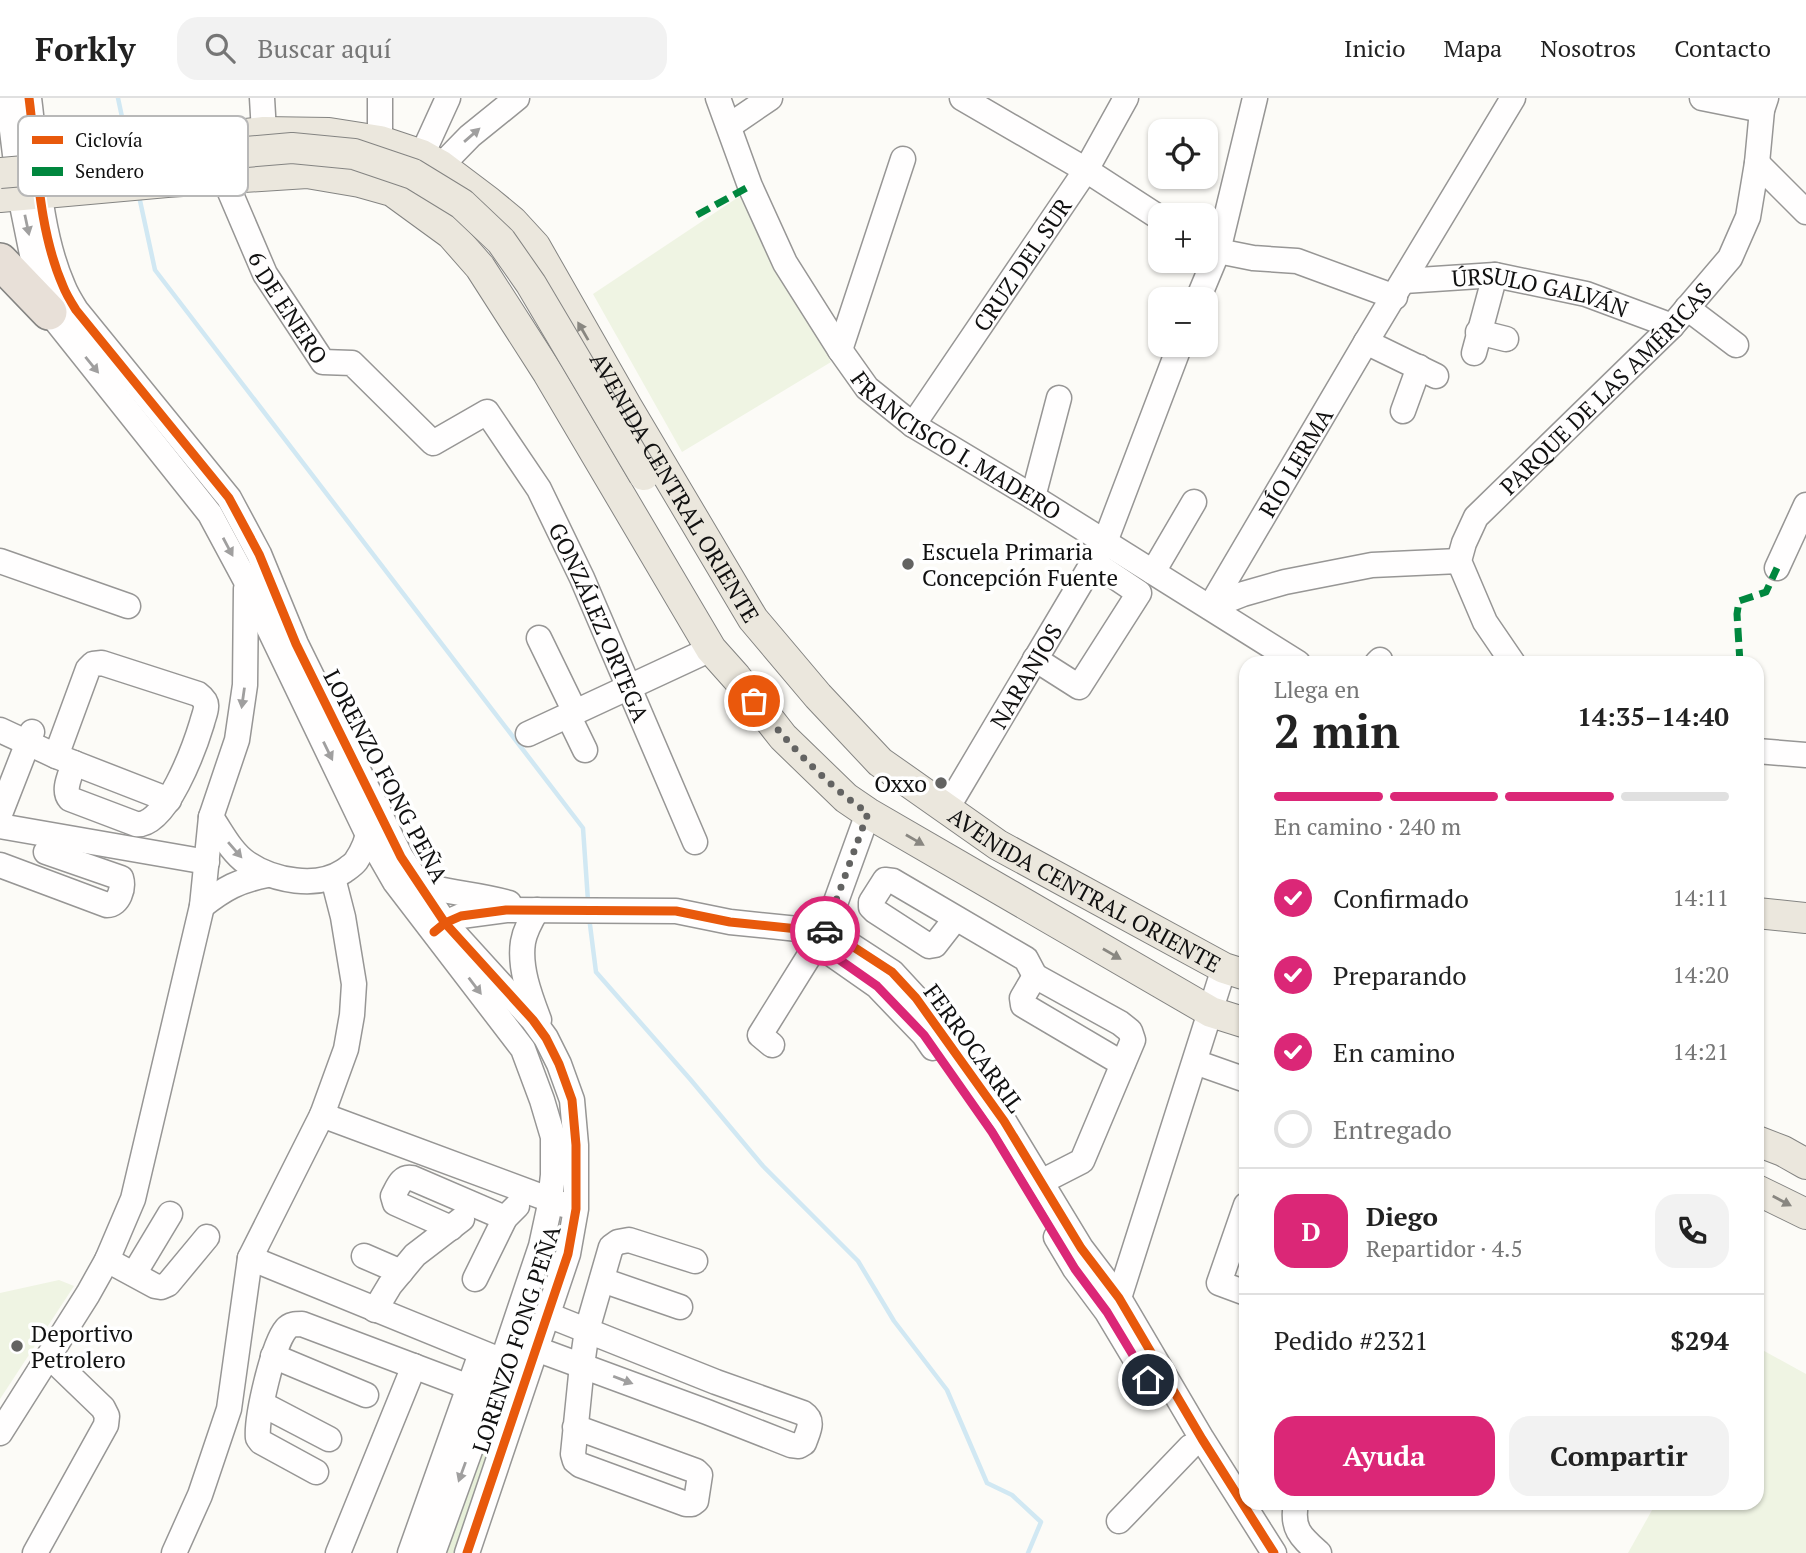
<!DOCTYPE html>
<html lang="es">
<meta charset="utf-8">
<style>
:root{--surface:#fff;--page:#f2f2f2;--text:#222;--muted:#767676;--line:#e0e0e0;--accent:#db2777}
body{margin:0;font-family:"PT Serif",serif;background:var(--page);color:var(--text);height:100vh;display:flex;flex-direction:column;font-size:26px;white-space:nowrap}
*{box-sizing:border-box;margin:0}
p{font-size:23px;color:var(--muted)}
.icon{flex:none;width:38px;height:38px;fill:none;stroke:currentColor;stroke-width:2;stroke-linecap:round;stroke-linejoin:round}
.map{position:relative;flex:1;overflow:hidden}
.details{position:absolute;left:1239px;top:558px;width:525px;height:854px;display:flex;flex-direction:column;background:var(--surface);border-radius:21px;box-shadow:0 2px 5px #0004}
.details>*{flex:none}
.buttons{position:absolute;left:1148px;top:21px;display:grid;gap:14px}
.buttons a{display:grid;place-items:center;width:70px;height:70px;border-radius:14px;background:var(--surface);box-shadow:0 2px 5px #0004;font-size:35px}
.pin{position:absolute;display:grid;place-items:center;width:60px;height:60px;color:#fff;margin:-30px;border:4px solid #fff;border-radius:50%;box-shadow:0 2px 7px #0007}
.courier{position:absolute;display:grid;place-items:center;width:70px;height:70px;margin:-35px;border:5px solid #db2777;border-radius:50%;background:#fff;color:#222;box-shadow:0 2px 9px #0007}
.headline em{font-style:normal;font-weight:700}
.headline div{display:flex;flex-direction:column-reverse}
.headline{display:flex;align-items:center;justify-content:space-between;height:119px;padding:0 35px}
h1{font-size:46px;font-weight:700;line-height:52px}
.bar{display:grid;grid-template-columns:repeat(4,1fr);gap:10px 7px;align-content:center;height:84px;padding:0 35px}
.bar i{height:9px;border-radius:5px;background:var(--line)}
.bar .active{background:var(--accent)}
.bar p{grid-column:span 4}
.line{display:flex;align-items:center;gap:18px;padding:0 35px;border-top:2px solid var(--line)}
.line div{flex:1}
.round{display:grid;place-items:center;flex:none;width:74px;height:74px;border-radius:21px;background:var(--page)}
ol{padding:0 35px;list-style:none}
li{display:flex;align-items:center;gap:21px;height:77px}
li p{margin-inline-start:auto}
li .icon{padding:7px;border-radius:50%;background:var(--accent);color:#fff;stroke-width:4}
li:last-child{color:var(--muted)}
li i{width:38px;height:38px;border:4px solid var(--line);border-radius:50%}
.button{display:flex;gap:14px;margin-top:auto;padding:14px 35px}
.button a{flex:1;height:80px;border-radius:21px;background:var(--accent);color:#fff;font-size:28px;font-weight:700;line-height:80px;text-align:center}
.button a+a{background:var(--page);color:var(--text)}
header{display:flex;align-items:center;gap:42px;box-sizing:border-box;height:98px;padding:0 35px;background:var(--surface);border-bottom:2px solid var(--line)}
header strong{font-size:33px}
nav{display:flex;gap:38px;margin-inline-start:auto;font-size:24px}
.search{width:490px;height:63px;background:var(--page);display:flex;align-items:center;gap:18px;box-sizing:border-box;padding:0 24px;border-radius:21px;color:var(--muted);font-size:26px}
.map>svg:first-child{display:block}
</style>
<header>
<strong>Forkly</strong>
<div class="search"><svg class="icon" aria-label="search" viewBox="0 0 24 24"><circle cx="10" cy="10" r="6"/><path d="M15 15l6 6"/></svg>Buscar aquí</div>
<nav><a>Inicio</a><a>Mapa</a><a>Nosotros</a><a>Contacto</a></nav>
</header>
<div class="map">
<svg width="1806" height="1455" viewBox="0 0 1806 1455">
<rect width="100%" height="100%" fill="#fcfbf7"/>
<path fill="#e7f0d9" d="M507,1284L510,1288V1293L455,1455H443Z"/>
<g fill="#eff4e3">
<path d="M740,98L831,264L682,354L593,196Z"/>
<path d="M59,1182L74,1188L0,1301V1195Z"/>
<path d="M1757,1249L1806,1276V1455H1628L1656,1405H1757Z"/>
</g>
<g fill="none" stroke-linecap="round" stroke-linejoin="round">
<g stroke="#d1e8f3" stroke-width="4.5">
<path d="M118,0L126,38"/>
<path d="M139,98L155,172L583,730L588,803"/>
<path d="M589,819L596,874L690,981L763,1068L858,1163L894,1223L947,1292L987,1385L1012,1397L1041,1424L1028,1455"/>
</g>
<g stroke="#979695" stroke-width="27">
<g id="minor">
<path d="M8,0L20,97L36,176L49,214L210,416L246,483L368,737L395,784L523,951L542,1002L553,1039V1077L549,1111L541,1148L502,1264L433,1455"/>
<path d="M29,0C37,61 38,131 63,188C66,196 71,204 76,212L229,400L259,456L296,546L401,759L445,825L533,922L546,940L559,966L572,1002L576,1047V1111L568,1156L467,1455"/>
<path d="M262,0L264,34"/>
<path id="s1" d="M718,0L750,88L785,165L840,252L867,290L913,327L1033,399L1298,565"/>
<path d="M962,0L1086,72L1160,120"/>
<path d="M1702,0L1762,12"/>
<path d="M729,28L770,0"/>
<path d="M380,43V0"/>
<path d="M1757,65L1806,114"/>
<path d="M411,70L422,57L448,0"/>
<path id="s2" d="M224,80L265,176L323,264L352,265L433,345L487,314L539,391L582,480L695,744"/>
<path d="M429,80L470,38L517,0"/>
<path d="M1206,147L1218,153L1253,160L1297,163L1395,199"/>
<path id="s3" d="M1404,183L1495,177L1586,196L1672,228"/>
<path d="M1198,201L1218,153L1255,0"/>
<path d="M1687,210L1736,247"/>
<path d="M1478,234L1506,241"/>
<path d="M1366,244L1436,278"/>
<path d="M840,252L903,61"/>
<path d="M1474,255L1495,177"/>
<path d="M1403,313L1419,269"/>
<path id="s4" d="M913,327L1086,72L1126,0"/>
<path d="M1033,399L1059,300"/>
<path d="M0,463L128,508"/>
<path d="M1777,470L1806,407"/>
<path d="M1153,474L1194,404"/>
<path id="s5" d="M1210,509L1366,244L1513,0"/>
<path d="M1210,509L1243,496L1285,484L1372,467L1459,463"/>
<path d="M539,540L575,614"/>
<path d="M1035,561L1079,589L1139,495L1093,464"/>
<path d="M1377,565L1380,562"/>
<path id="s6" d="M1513,565L1485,524L1459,463L1464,445L1476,419L1672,228L1730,160L1748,119L1757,65L1762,12L1766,0"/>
<path d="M568,617L585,652"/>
<path d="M0,632L56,658L169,702"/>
<path d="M528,636L711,551"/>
<path d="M1757,653L1806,657"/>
<path d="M56,658L88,571L93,566L102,565L198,596C202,599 207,603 206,609C206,614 203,620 202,625C195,648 166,730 136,726L70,701C62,692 71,676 74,665"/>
<path id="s7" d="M946,712L1105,444L1180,247"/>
<path d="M0,716L32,634"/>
<path d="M211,719C222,735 231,754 247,765C274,783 317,791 344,773C348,770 353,767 356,763C363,753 368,739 370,728"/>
<path d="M0,728L207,764"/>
<path d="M0,767L107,807C119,807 124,790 121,780L46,754"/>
<path d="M417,786C447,795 479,796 509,805"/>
<path d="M202,808C225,790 238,783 267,777"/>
<path d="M537,812C531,822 525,832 523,844C519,870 530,898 539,922"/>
<path d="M956,820L935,847L929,848L875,813L871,809V804L885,782L893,783L1026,861L1035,878"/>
<path d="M798,831L817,846L877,888L924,937L933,950"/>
<path d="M435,834L445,825L461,818L506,812L676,813L730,824L798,831H826L892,874L916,900L1004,1023L1081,1150L1119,1200L1202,1341L1274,1455"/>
<path d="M772,947L760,937L826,831L868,715"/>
<path d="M1195,964L1246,982"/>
<path d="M322,1017L564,1107"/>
<path d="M1041,1084L1082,1063L1133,942L1130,933L1120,925L1035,878L1022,900L1023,907L1123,966"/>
<path d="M1246,1107L1219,1185L1246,1195"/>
<path d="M451,1130L395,1105L393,1098C398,1089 401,1078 412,1080L505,1120"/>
<path d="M1056,1139L1075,1171L1107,1214L1137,1264"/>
<path d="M364,1158L401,1174"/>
<path d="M250,1160L515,1268"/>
<path d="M107,1162L155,1188L161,1189L168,1186L207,1139"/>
<path d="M134,1176L170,1116"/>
<path d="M475,1181L505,1120L517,1108"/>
<path d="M602,1182L680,1209"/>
<path d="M1112,1208L1119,1200L1224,870"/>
<path d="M375,1212L390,1187L415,1157L462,1121"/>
<path d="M520,1245L707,1314L791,1347L799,1348L804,1345C808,1333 815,1323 803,1315L716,1284L548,1217"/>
<path d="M273,1258L366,1297"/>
<path d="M262,1306L329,1341"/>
<path d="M575,1329L696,1373L700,1377L696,1403L692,1406H686L580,1367L575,1363L573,1356L582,1267L587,1232L611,1149L618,1144L629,1142L695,1163"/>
<path d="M0,1335L88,1196L107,1162L133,1101L202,808L211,719L237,642L245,587L246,491"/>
<path d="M316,1374L261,1344L258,1340C256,1320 273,1246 286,1231C290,1226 296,1226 302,1226L469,1289"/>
<path d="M1296,1405C1291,1431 1301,1439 1319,1455"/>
<path d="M1119,1423L1190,1349"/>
<path d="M35,1455L106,1327L107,1318L103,1310L49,1258"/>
<path d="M174,1455L200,1397L229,1311L250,1160L322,1017L346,951L352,917L354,886L343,819L333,780"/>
<path d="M338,1455L414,1268"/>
<path d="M410,1455L481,1255"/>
</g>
</g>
<g stroke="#848482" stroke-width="32">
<g id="major">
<path id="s8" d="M49,57L264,34L329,35L380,43L422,57L440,67L489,104L512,123L535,148L627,309L753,521L818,598L880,664L998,747L1224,870L1246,877"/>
<path d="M0,99L167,84L307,75L360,84L392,93L451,136L480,169L548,275L711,551L736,579L783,639L846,700L868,715L1211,914L1246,925"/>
<path d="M1757,815L1806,820"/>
<path d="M1757,1043L1783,1053L1806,1066"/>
<path d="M1757,1092L1806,1116"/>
</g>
</g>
<g stroke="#848482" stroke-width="38">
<path id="highway" d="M0,163L49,214"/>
</g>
<use href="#minor" stroke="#fffefe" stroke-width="24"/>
<use href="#major" stroke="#ebe7dd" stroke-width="30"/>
<use href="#highway" stroke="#e8e0d8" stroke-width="35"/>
<g stroke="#848482" stroke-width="32" stroke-linecap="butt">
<path id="major-bridge" d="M0,75L292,50L354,56L413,76L462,106L501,143L531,186L644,377"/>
</g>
<use href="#major-bridge" stroke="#ebe7dd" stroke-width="30"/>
<g stroke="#00873e" stroke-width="7" stroke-dasharray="14 7" stroke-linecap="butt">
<path d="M697,117L750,88"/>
<path d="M1740,565L1737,516L1739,503L1766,494L1777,470"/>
</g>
<g stroke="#fff" stroke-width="13">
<g id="cycleway">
<path d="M29,0C37,61 38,131 63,188C66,196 71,204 76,212L229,400L259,456L296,546L401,759L445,825L533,922L546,940L559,966L572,1002L576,1047V1111L568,1156L467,1455"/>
<path d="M434,834L445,825L461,818L506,812L676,813L730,824L798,831H826L892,874L916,900L1004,1023L1081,1150L1119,1200L1202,1341L1274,1455"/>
</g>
</g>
<use href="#cycleway" stroke="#e8590c" stroke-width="9"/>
</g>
<defs><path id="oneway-solid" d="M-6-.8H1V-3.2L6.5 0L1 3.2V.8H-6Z" transform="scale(1.75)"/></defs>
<g fill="#a09f9f">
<use href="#oneway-solid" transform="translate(472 37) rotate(-41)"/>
<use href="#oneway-solid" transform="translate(27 127) rotate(78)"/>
<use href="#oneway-solid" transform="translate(92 267) rotate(51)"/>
<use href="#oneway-solid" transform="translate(228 449) rotate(62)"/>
<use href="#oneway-solid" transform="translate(243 600) rotate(98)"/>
<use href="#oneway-solid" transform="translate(328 653) rotate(64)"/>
<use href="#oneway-solid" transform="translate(235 752) rotate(49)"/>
<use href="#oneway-solid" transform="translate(475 888) rotate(53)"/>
<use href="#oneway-solid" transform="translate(623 1282) rotate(21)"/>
<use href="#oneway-solid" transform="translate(462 1374) rotate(110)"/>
</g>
<g fill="#898781">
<use href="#oneway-solid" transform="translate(583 233) rotate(-120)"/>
<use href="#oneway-solid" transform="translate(915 742) rotate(30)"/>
<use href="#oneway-solid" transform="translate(1112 856) rotate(30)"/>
<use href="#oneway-solid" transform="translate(1782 1103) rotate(28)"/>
</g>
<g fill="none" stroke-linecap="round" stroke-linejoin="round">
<path stroke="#636362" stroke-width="7" stroke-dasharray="0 12.6" d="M754,603C787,644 824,685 868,715L825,833"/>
<path stroke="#db2777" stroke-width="9" d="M825,833L817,846L877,888L924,937L992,1034L1075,1171L1107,1214L1148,1282"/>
</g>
<g fill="#636362" stroke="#fff" stroke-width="2.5">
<circle cx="908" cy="466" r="7"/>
<circle cx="941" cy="685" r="7"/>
<circle cx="17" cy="1248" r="7"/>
</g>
<g text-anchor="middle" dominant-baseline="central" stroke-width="7" stroke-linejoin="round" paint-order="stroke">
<g font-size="23" fill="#111" stroke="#fff">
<text stroke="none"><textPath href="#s4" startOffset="194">CRUZ DEL SUR</textPath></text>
<text stroke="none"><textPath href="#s3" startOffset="138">ÚRSULO GALVÁN</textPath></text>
<text stroke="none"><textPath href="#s2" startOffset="145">6 DE ENERO</textPath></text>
<text stroke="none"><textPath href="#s6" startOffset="346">PARQUE DE LAS AMÉRICAS</textPath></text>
<text stroke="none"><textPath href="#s1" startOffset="434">FRANCISCO I. MADERO</textPath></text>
<text stroke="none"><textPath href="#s5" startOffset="168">RÍO LERMA</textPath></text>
<text stroke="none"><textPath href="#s8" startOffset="802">AVENIDA CENTRAL ORIENTE</textPath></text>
<text stroke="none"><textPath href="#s2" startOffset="654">GONZÁLEZ ORTEGA</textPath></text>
<text stroke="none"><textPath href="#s7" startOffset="156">NARANJOS</textPath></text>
<text transform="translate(386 678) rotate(62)">LORENZO FONG PEÑA</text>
<text stroke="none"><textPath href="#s8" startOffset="1388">AVENIDA CENTRAL ORIENTE</textPath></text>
<text transform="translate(974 950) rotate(54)">FERROCARRIL</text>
<text transform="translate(516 1241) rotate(-72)">LORENZO FONG PEÑA</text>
</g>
<g font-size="23" fill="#111" stroke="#fff" text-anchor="start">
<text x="922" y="453">Escuela Primaria<tspan x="922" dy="26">Concepción Fuente</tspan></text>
<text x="927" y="685" text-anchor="end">Oxxo</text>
<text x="31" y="1235">Deportivo<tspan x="31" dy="26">Petrolero</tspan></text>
</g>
</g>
<rect x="18" y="18" width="230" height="80" rx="10" fill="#fff" stroke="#b8b8b8" stroke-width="2"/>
<rect x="32" y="38" width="31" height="8" fill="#e8590c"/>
<rect x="32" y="69" width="31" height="9" fill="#00873e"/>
<g font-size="19" fill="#111">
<text x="75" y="49">Ciclovía</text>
<text x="75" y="80">Sendero</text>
</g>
</svg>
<div class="buttons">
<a><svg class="icon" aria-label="locate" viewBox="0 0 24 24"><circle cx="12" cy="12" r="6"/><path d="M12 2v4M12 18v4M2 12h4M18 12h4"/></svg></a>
<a>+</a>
<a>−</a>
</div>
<div class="pin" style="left:754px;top:603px;background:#ea580c"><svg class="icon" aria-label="bag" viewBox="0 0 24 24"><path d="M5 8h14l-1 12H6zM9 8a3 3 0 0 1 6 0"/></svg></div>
<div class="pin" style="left:1148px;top:1282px;background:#1f2937"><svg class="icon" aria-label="home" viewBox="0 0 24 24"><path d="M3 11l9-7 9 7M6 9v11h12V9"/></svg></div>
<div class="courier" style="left:825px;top:833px"><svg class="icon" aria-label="car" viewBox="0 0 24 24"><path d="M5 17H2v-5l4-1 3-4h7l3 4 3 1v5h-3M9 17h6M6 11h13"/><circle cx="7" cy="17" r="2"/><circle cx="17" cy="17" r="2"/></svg></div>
<section class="details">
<div class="headline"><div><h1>2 min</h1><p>Llega en</p></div><em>14:35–14:40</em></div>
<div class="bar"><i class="active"></i><i class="active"></i><i class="active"></i><i></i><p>En camino · 240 m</p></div>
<ol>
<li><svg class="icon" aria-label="check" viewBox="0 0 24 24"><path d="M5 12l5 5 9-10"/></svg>Confirmado<p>14:11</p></li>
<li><svg class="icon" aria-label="check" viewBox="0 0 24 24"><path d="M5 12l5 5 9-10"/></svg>Preparando<p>14:20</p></li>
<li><svg class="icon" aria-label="check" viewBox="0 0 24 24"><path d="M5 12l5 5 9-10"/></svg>En camino<p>14:21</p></li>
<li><i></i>Entregado</li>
</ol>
<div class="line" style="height:126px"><b class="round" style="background:var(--accent);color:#fff">D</b><div><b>Diego</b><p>Repartidor · 4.5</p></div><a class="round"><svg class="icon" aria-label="phone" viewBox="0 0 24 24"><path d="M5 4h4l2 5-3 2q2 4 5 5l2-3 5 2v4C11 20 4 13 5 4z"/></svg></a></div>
<div class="line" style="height:91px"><div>Pedido #2321</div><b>$294</b></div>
<div class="button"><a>Ayuda</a><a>Compartir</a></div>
</section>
</div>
